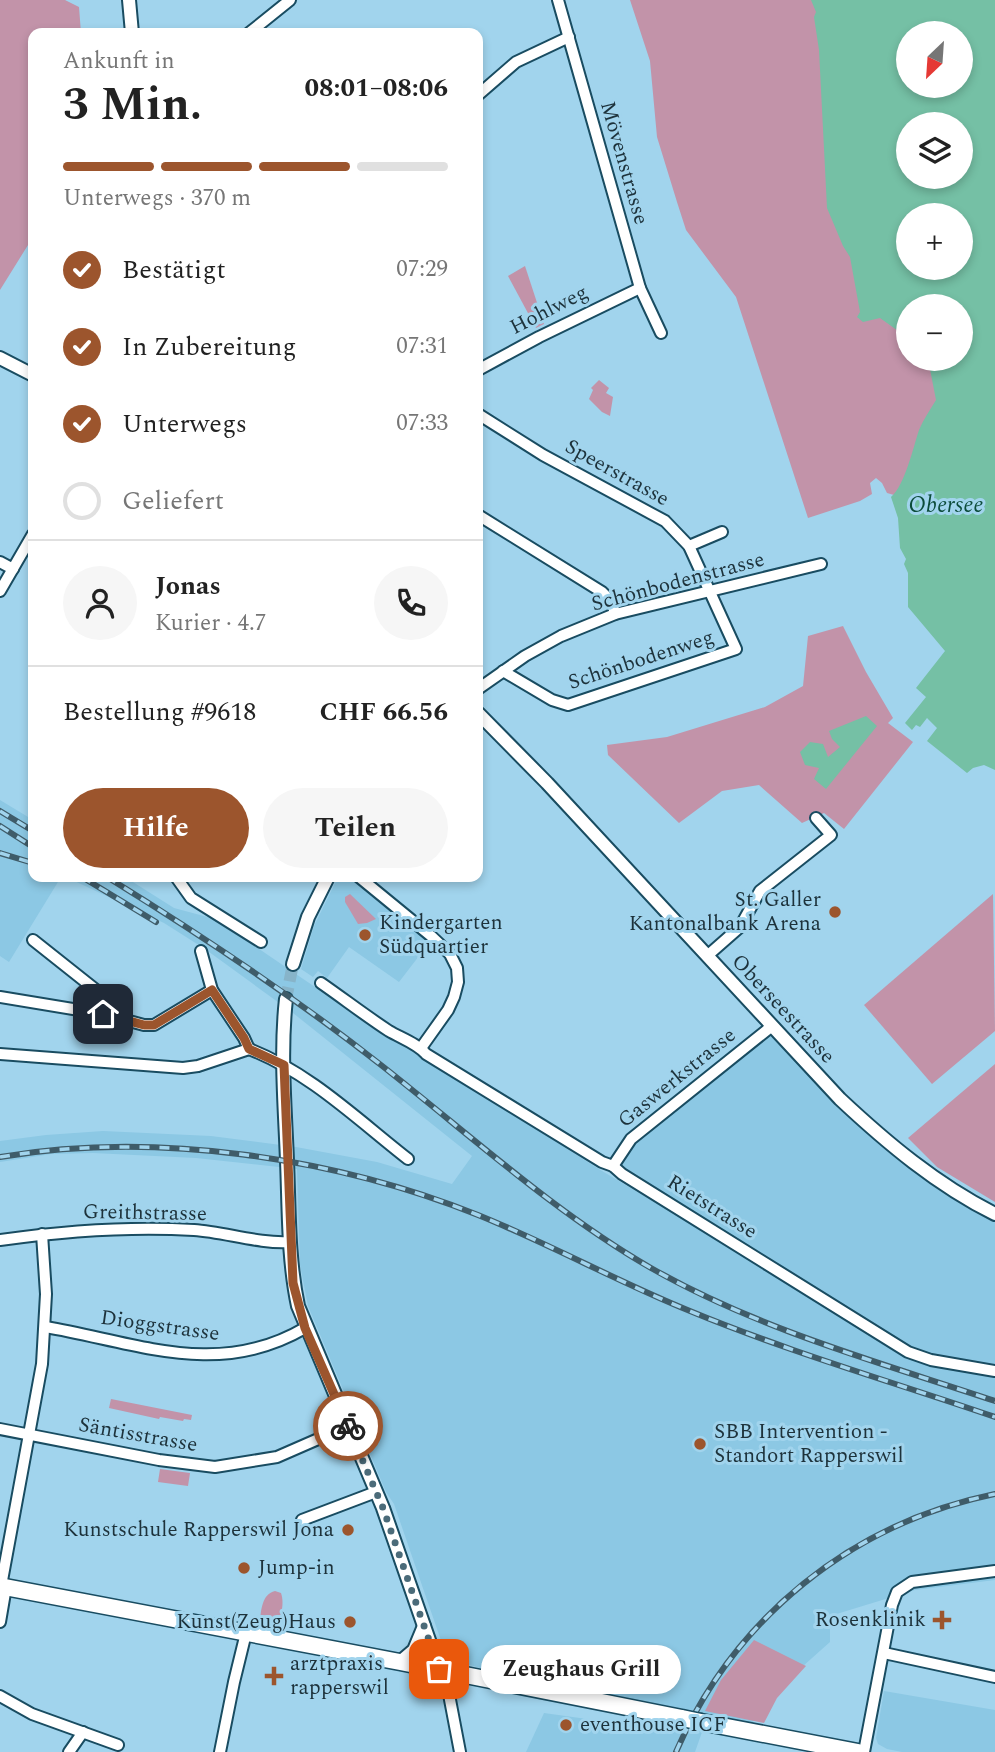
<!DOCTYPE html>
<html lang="de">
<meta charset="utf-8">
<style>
:root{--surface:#fff;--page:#f6f6f6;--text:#222;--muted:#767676;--line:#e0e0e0;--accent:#9c552d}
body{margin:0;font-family:Spectral,serif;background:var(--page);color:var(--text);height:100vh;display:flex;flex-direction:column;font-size:26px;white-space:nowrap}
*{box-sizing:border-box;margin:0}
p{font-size:23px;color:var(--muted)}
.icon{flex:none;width:38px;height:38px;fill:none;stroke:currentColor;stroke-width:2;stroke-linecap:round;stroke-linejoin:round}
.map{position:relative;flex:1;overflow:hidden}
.sheet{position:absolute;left:28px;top:28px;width:455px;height:854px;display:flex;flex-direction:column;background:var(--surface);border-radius:14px;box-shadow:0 4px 10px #0003}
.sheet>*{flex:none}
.needle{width:46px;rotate:205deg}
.controls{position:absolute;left:896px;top:21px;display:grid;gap:14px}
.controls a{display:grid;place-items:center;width:77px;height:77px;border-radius:50%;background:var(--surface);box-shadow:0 4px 10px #0003;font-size:35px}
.pin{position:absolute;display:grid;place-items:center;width:60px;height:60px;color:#fff;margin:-30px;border-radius:14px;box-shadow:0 4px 10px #0006}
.courier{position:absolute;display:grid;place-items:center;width:70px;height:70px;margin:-35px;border:5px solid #9c552d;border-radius:50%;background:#fff;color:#222;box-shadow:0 2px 9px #0007}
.bubble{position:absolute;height:49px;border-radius:24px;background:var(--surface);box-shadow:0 4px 10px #0003;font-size:23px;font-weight:700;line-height:49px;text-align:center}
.headline em{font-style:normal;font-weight:700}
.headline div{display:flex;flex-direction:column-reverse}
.headline{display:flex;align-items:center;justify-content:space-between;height:119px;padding:0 35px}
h1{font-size:46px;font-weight:700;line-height:52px}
.bar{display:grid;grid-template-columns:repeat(4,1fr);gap:10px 7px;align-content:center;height:84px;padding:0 35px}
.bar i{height:9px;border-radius:5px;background:var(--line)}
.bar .on{background:var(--accent)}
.bar p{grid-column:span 4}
.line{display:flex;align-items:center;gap:18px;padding:0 35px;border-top:2px solid var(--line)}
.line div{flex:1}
.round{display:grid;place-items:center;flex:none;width:74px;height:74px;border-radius:37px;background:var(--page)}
ol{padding:0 35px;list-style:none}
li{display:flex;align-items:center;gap:21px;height:77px}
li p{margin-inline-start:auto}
li .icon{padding:7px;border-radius:50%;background:var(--accent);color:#fff;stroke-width:4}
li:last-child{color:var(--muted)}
li i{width:38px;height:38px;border:4px solid var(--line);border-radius:50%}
.action{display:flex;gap:14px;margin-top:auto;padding:14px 35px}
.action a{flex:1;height:80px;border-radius:42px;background:var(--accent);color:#fff;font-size:28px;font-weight:700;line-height:80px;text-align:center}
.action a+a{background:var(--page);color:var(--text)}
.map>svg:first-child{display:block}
</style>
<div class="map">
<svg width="995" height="1752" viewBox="0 0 995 1752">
<rect width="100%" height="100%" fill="#a1d4ed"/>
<g fill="#8cc8e4">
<path d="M0,800L33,820V877H61L9,962L0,956Z"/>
<path d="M66,877H125L174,908L215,919L365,1021L602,1171L832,1307L899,1350L926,1364L956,1369L908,1352L613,1166L624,1148L772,1026L874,1131L995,1214V1580L915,1590L830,1616V1642L784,1683L752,1723L708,1715L695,1752H526L544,1713L673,1731L684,1709L490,1671L447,1658L394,1504L386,1492L308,1306L300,1265L297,1169L196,1158L93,1153L51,1154L0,1162V1141L46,1135L103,1131L211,1136L296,1147L377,1162L452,1184L472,1156L293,1013L205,949L164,923Z"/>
<path d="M338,877H348L429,943L399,982L349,947L327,978L318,971L313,977L301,969L314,926Z"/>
<path d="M884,1691L995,1710V1752H902L887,1749L878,1744L876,1738Z"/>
</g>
<g fill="#c293a9" fill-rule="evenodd">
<path d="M0,0H65L79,7L81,33H33V237L0,290Z"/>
<path d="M630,0H910L908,177L955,186L983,327L995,416L894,495L887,493L882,483L876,478L870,483L872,494L860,501L808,518L736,297L686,230L677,202L657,137L650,61ZM908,215H961V268H908ZM908,306H961V359H908Z"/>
<path d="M525,266L544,324L536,328L508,276Z"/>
<path d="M599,380L609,388L606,393L613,397L610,416L602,412L589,399L593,390L591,388Z"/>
<path d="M843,626L866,672L893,718L888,723L913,742L844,829L824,813L802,823L759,785L722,791L679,823L608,755L607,745L667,737L765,707L803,686L808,636Z"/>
<path d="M350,894L376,919L367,923L358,924L345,902V897Z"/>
<path d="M993,894L995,1031L932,1084L864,1005Z"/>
<path d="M995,1064V1202L937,1167L908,1138Z"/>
<path d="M111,1399L192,1415L191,1420L184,1419L183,1421L160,1417L159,1419L109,1408Z"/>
<path d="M160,1469L190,1473L188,1486L158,1482Z"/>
<path d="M275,1591L281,1593C285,1604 281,1624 270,1629L263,1626L260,1622C261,1610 262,1594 275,1591Z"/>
<path d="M754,1640L806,1666L777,1698L764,1723L705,1711L721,1680Z"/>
</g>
<g fill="#75c0a5" fill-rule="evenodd">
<path d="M811,0H995V770L984,765L973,768L967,773L927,741L937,728L927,718L920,727L916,725L912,730L905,723L926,697L916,688L945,651L908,607V573L904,564L906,559L900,548L898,518L891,497C905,485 913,448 919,430C923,420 930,410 936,400L929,364L926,359H961V306H908V338L880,318L863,322L857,317L860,312L850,257L843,246L827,208L819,50L814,17L816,12ZM908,33H961V86H908ZM908,124H961V177H908ZM961,215V268H908V215Z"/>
<path d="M866,716L877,726L826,789L814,779L819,768L805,765L800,752L810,742L823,744L828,757L840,747L832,739L829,731Z"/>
</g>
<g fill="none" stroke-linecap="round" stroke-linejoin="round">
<path stroke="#87b4c9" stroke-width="12" stroke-dasharray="12 6" stroke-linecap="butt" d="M286,999L293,964"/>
<g stroke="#194c61" stroke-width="14">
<g id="minor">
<path d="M558,0L640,288L661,333"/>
<path d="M249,33L290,0"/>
<path d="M478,95L516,62L569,37"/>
<path d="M478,370L539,337L640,288"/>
<path d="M478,414L543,455L665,521L689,546L736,649L568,705L552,700L503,671"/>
<path d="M478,515L602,592L612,602L615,614"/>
<path d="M689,546L722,532"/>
<path d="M0,562L13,569"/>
<path d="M0,591L33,534"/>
<path d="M478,689L525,656L561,636L615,614L821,564"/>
<path d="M176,877L191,898L261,942"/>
<path d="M359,877L431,936L450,954L457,968L458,982L454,997L448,1010L421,1048"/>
<path d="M33,940L101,994L113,1016"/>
<path d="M201,951L212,990L244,1038L249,1049"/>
<path d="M707,956L740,927L760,891L831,835L816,818"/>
<path d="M321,983C344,999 366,1016 389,1031C401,1038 418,1044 426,1054L602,1162L613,1166L622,1174L908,1352L931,1360L995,1371"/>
<path d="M0,997L103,1014L144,1025H154L212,990"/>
<path d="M0,1054L183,1068L198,1066L249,1049C309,1072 358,1120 408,1159"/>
<path d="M613,1166L631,1139L772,1026"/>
<path d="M0,1240C64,1231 129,1226 194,1230C225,1232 259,1244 290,1242"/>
<path d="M46,1327C138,1343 218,1379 305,1328"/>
<path d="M0,1429L159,1460L215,1467L277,1457L348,1426"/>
<path d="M302,1520L376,1492"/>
<path d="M1,1586L42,1364L46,1294L42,1234"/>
<path d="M0,1622L6,1587"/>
<path d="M884,1653L995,1677"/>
<path d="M439,1669L447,1684L460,1752"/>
<path d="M0,1696L32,1714L118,1745"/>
<path d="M69,1752L83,1732"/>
<path d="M220,1752L234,1682L246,1633"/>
<path d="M864,1752L892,1605L897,1592L912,1582L995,1571"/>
</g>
</g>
<g stroke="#194c61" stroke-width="16">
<g id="tertiary">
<path d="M129,0L132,33"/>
<path d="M0,358L33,375"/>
<path d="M478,713L547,783L840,1099C887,1143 937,1185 995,1214"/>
<path d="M293,964L308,917L328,877"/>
<path d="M286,999C280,1053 285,1107 287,1161C289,1209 288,1259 298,1306L383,1508L439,1669"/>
<path d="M400,1662L414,1650L424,1626"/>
</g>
</g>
<g stroke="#194c61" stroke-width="19">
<g id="primary">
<path d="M0,1586L400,1662L682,1718"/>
<path d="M701,1722L858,1752"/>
</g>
</g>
<use href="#minor" stroke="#fff" stroke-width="10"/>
<use href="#tertiary" stroke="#fff" stroke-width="12"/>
<use href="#primary" stroke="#fff" stroke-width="16"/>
<g stroke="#3f5c69" stroke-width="6">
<g id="rail">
<path d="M0,811L33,831"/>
<path d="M0,826L33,847"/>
<path d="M0,853L33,863"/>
<path d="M82,877L156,922"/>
<path d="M107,877C201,935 293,996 381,1065C469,1134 554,1212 651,1268C758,1329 878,1362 995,1401"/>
<path d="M0,1157C155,1131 333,1157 478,1215C550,1244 618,1282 690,1311C789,1352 893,1382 995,1417"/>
<path d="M676,1752C734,1618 852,1523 995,1494"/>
</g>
</g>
<use href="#rail" stroke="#a1d4ed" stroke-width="3.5" stroke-dasharray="10" stroke-linecap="butt"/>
<g stroke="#194c61" stroke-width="19" stroke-linecap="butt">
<path id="primary-bridge" d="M682,1718L701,1722"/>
</g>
<use href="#primary-bridge" stroke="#fff" stroke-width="16"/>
</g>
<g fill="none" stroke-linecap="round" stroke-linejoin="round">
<path stroke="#4b6b79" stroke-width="7" stroke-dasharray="0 12.6" d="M348,1426L383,1508L439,1669"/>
<path stroke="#9c552d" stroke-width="9" d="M103,1014L144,1025H154L212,990L244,1038L249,1049L284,1065L293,1283L305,1328L348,1426"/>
</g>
<g fill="#9c552d" stroke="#a1d4ed" stroke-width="2.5">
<circle cx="835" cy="912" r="7"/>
<circle cx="365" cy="935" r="7"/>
<circle cx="700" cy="1444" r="7"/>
<circle cx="348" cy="1530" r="7"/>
<circle cx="244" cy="1568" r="7"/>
<path d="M938.5 1609.5h7v7h7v7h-7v7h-7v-7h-7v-7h7z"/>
<circle cx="350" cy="1622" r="7"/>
<path d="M270.5 1665.5h7v7h7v7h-7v7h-7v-7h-7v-7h7z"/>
<circle cx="566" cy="1725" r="7"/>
</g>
<g text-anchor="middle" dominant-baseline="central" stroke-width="6" stroke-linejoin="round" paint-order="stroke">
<g font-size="21" fill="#1d323b" stroke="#a1d4ed">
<text transform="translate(624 163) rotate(74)">Mövenstrasse</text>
<text transform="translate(549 310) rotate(-27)">Hohlweg</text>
<text transform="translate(617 473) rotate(29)">Speerstrasse</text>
<text transform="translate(678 582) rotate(-15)">Schönbodenstrasse</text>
<text transform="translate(641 660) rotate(-18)">Schönbodenweg</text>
<text transform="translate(783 1009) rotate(47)">Oberseestrasse</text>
<text transform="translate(677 1078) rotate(-39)">Gaswerkstrasse</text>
<text transform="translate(712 1207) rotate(32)">Rietstrasse</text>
<text transform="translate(145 1213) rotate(1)">Greithstrasse</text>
<text transform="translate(160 1326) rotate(8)">Dioggstrasse</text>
<text transform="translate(138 1435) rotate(10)">Säntisstrasse</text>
</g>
<g font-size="21" fill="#1d323b" stroke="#a1d4ed" text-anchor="start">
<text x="821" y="900" text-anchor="end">St. Galler<tspan x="821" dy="24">Kantonalbank Arena</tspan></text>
<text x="379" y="923">Kindergarten<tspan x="379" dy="24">Südquartier</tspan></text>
<text x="714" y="1432">SBB Intervention -<tspan x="714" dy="24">Standort Rapperswil</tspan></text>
<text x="334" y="1530" text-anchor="end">Kunstschule Rapperswil Jona</text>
<text x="258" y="1568">Jump-in</text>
<text x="926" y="1620" text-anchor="end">Rosenklinik</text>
<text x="336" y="1622" text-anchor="end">Kunst(Zeug)Haus</text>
<text x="290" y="1664">arztpraxis<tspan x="290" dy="24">rapperswil</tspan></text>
<text x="580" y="1725">eventhouse ICF</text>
</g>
<g font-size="23" font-style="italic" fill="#0c4c3a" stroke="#a1d4ed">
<text x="946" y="505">Obersee</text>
</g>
</g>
</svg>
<div class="controls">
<a><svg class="needle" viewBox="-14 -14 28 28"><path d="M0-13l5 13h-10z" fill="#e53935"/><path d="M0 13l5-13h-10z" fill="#767676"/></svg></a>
<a><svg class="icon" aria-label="layers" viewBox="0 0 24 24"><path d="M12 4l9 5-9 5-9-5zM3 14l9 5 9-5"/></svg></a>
<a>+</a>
<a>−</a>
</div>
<div class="pin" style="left:439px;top:1669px;background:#ea580c"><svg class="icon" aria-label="bag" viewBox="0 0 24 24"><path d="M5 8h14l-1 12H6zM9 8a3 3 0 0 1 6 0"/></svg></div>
<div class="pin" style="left:103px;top:1014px;background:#1f2937"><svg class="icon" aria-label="home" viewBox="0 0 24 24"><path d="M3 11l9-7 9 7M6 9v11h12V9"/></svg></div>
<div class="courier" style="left:348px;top:1426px"><svg class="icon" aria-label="bike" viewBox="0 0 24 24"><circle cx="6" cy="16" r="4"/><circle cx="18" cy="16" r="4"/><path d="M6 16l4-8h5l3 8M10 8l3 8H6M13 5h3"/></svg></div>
<div class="bubble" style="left:481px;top:1645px;width:200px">Zeughaus Grill</div>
<section class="sheet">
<div class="headline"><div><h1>3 Min.</h1><p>Ankunft in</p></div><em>08:01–08:06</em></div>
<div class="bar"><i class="on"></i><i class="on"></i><i class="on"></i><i></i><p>Unterwegs · 370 m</p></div>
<ol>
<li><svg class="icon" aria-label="check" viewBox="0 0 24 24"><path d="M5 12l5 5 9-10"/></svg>Bestätigt<p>07:29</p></li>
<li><svg class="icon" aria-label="check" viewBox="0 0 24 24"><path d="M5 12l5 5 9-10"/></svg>In Zubereitung<p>07:31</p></li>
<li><svg class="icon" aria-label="check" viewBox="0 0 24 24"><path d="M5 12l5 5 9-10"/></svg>Unterwegs<p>07:33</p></li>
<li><i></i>Geliefert</li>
</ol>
<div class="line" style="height:126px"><a class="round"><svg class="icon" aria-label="person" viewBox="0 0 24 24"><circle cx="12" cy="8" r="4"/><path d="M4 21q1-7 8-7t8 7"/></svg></a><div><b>Jonas</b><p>Kurier · 4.7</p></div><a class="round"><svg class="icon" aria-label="phone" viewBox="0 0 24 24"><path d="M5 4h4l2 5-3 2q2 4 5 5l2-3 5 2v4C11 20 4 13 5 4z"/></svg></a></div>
<div class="line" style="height:91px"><div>Bestellung #9618</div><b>CHF 66.56</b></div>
<div class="action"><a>Hilfe</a><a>Teilen</a></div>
</section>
</div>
